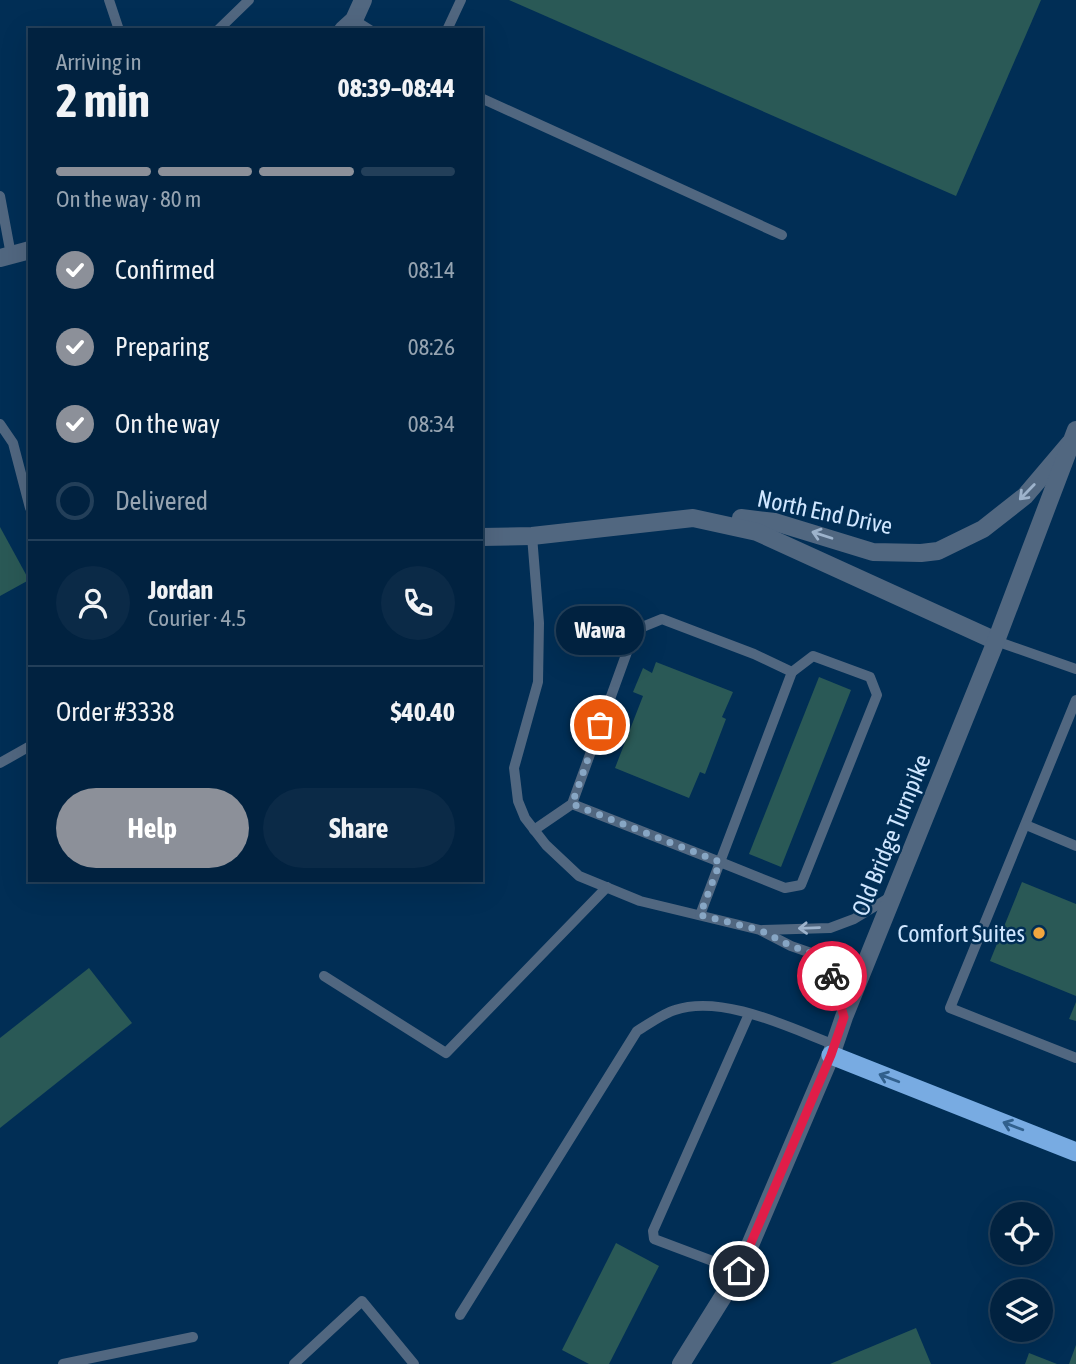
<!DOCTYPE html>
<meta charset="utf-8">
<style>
:root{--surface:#012240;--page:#0b2a47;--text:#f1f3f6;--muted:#96a4b1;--line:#233f59;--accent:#8c9099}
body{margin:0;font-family:"Asap Condensed",sans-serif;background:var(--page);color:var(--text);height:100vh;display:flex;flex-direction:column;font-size:26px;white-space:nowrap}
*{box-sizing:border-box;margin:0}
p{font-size:23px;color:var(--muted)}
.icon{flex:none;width:38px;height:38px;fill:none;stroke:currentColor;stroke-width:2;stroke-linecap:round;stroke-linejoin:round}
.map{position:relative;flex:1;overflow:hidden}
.side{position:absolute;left:28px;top:28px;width:455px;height:854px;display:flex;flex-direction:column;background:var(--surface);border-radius:0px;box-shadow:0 7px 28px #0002,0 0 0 2px var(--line)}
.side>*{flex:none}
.buttons{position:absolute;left:990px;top:1202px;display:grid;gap:14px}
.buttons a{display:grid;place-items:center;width:63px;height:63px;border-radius:50%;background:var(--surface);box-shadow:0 7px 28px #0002,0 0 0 2px var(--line);font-size:35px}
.pin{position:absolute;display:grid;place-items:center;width:60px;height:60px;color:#fff;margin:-30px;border:4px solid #fff;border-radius:50%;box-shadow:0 2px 7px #0007}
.courier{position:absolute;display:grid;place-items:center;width:70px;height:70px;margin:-35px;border:5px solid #e11d48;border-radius:50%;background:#fff;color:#222;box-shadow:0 2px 9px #0007}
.bubble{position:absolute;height:49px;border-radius:24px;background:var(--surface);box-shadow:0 7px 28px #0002,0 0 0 2px var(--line);font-size:23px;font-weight:700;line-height:49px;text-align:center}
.overview em{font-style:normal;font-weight:700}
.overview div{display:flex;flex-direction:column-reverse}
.overview{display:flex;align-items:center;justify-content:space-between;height:119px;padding:0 28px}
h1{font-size:46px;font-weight:700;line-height:52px}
.bar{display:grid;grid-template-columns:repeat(4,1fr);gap:10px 7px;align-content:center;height:84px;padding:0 28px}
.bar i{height:9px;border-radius:5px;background:var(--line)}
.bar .active{background:var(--accent)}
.bar p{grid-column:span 4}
.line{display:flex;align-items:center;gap:18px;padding:0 28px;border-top:2px solid var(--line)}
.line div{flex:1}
.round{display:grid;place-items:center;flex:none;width:74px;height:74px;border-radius:37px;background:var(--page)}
ol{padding:0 28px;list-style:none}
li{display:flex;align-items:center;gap:21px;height:77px}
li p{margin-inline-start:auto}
li .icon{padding:7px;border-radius:50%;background:var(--accent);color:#fff;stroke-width:4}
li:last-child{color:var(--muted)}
li i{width:38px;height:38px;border:4px solid var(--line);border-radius:50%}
.primary-button{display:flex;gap:14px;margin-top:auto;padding:14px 28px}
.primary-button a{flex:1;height:80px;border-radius:42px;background:var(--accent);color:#fff;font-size:28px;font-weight:700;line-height:80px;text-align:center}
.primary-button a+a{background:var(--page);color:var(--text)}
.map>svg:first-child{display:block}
</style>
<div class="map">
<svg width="1076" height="1364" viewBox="0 0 1076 1364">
<rect width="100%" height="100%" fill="#012e55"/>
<g fill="#2a5956">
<path d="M509,0H1041L956,196Z"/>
<path d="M0,527L29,580L0,596Z"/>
<path d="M656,662L733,692L722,717L726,719L705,774L700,772L689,798L615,768L643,696L633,692L643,668L652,673Z"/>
<path d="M819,677L851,690L781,867L749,854Z"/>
<path d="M1022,882L1076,904V996L990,961Z"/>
<path d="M89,968L132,1023L0,1128V1038Z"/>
<path d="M1076,1002V1021L1069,1019Z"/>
<path d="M616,1243L659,1266L609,1364H589L562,1350Z"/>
<path d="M916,1328L931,1364H830Z"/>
<path d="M1076,1345V1364H1069Z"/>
<path d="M1029,1353L1057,1364H1025Z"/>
</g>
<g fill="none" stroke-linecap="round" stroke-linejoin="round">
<g stroke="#516780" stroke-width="10">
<path d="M109,0L119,30"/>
<path d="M354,20L370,30"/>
<path d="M218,30L249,0"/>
<path d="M447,30L461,0"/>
<path d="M481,98L782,235"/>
<path d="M0,196L11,255"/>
<path d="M0,424L13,443L30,508"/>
<path d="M532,536L539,623L538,682L514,768L518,801L525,818L546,845L579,876L640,901L760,930L791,946L814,954L827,966L835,980L843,1014"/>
<path d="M996,641L1076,669"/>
<path d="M1076,700L950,1008L1076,1058"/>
<path d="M0,763L30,746"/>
<path d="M1026,825L1076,846"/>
<path d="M534,830L572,804L635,630L662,619L754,654L792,672L720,862L572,804"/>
<path d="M700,915L720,862L785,888L801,885L877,695L870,677L813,656L792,672"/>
<path d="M763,930L830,928L854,919L892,896"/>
<path d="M324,976L446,1053L607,887"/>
<path d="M739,1271L654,1239L653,1231L749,1014"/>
<path d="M460,1315L637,1031C649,1024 662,1014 675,1010C723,994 790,1028 835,1045"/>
<path d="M63,1364L193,1337"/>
<path d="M294,1364L362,1301L414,1364"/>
</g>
<g stroke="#516780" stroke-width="18">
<path d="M343,30L354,20L363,0"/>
<path d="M0,258L30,250"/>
<path d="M741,518L775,522L873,552L921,553L938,551L983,529L1025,496L1070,443"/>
<path d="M481,537L532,536L693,518L757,532L996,641"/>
</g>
<path stroke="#516780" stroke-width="18" d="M681,1364L739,1271L831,1055L844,1017L996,641L1076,430"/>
<path stroke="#78abe2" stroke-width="19" d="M831,1055L1076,1152"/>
</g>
<defs><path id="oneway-shaft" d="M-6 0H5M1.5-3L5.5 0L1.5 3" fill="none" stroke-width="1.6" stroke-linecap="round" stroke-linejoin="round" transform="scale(1.75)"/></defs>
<g stroke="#9db3cc">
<use href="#oneway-shaft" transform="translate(1027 492) rotate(134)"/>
<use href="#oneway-shaft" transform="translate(822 535) rotate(-162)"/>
<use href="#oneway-shaft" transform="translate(809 928) rotate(178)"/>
</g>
<g stroke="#31608d">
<use href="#oneway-shaft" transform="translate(889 1078) rotate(-159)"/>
<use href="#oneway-shaft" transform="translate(1013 1126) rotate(-159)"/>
</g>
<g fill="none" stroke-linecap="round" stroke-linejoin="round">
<path stroke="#87a6c4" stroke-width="7" stroke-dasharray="0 12.6" d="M600,725L572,804L720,862L700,915L760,930L791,946L814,954L827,966L832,976"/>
<path stroke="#e11d48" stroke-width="9" d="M739,1271L831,1055L844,1017L832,976"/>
</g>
<circle fill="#f1a63f" stroke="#012e55" stroke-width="2.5" cx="1039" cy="933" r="7"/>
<g text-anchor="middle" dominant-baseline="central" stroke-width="5" stroke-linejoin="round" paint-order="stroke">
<g font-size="24" fill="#cfe6ff" stroke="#012e55">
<text transform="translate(825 512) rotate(12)">North End Drive</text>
<text transform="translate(891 835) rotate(-68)">Old Bridge Turnpike</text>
</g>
<g font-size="24" fill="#cfe6ff" stroke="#012e55" text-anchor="end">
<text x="1025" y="933">Comfort Suites</text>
</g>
</g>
</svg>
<div class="buttons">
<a><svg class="icon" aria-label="locate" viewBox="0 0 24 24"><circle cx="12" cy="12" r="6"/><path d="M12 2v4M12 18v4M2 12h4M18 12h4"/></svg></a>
<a><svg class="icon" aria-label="layers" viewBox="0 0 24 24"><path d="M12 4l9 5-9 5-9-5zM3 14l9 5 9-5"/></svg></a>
</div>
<div class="pin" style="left:600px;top:725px;background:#ea580c"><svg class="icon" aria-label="bag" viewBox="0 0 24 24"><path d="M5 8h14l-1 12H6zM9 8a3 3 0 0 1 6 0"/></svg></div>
<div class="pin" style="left:739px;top:1271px;background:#1f2937"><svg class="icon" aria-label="home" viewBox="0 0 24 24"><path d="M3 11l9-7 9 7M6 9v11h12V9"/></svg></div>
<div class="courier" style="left:832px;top:976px"><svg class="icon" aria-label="bike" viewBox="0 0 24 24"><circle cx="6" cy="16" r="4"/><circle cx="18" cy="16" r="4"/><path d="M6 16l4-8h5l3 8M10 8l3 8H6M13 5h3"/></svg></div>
<div class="bubble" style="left:556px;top:606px;width:88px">Wawa</div>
<section class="side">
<div class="overview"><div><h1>2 min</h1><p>Arriving in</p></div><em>08:39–08:44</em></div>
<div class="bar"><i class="active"></i><i class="active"></i><i class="active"></i><i></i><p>On the way · 80 m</p></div>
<ol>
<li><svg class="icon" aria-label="check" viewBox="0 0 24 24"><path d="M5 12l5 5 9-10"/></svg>Confirmed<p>08:14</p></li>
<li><svg class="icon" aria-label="check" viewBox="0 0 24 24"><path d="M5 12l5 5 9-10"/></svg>Preparing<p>08:26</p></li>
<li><svg class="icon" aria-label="check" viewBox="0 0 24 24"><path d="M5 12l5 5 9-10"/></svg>On the way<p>08:34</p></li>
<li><i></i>Delivered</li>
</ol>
<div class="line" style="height:126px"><a class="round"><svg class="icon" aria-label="person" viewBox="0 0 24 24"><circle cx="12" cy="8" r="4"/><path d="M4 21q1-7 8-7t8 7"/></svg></a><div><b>Jordan</b><p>Courier · 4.5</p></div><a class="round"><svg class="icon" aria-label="phone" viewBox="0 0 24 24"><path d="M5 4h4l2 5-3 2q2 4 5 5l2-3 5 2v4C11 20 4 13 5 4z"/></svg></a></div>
<div class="line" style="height:91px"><div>Order #3338</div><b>$40.40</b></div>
<div class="primary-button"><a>Help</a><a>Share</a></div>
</section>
</div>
